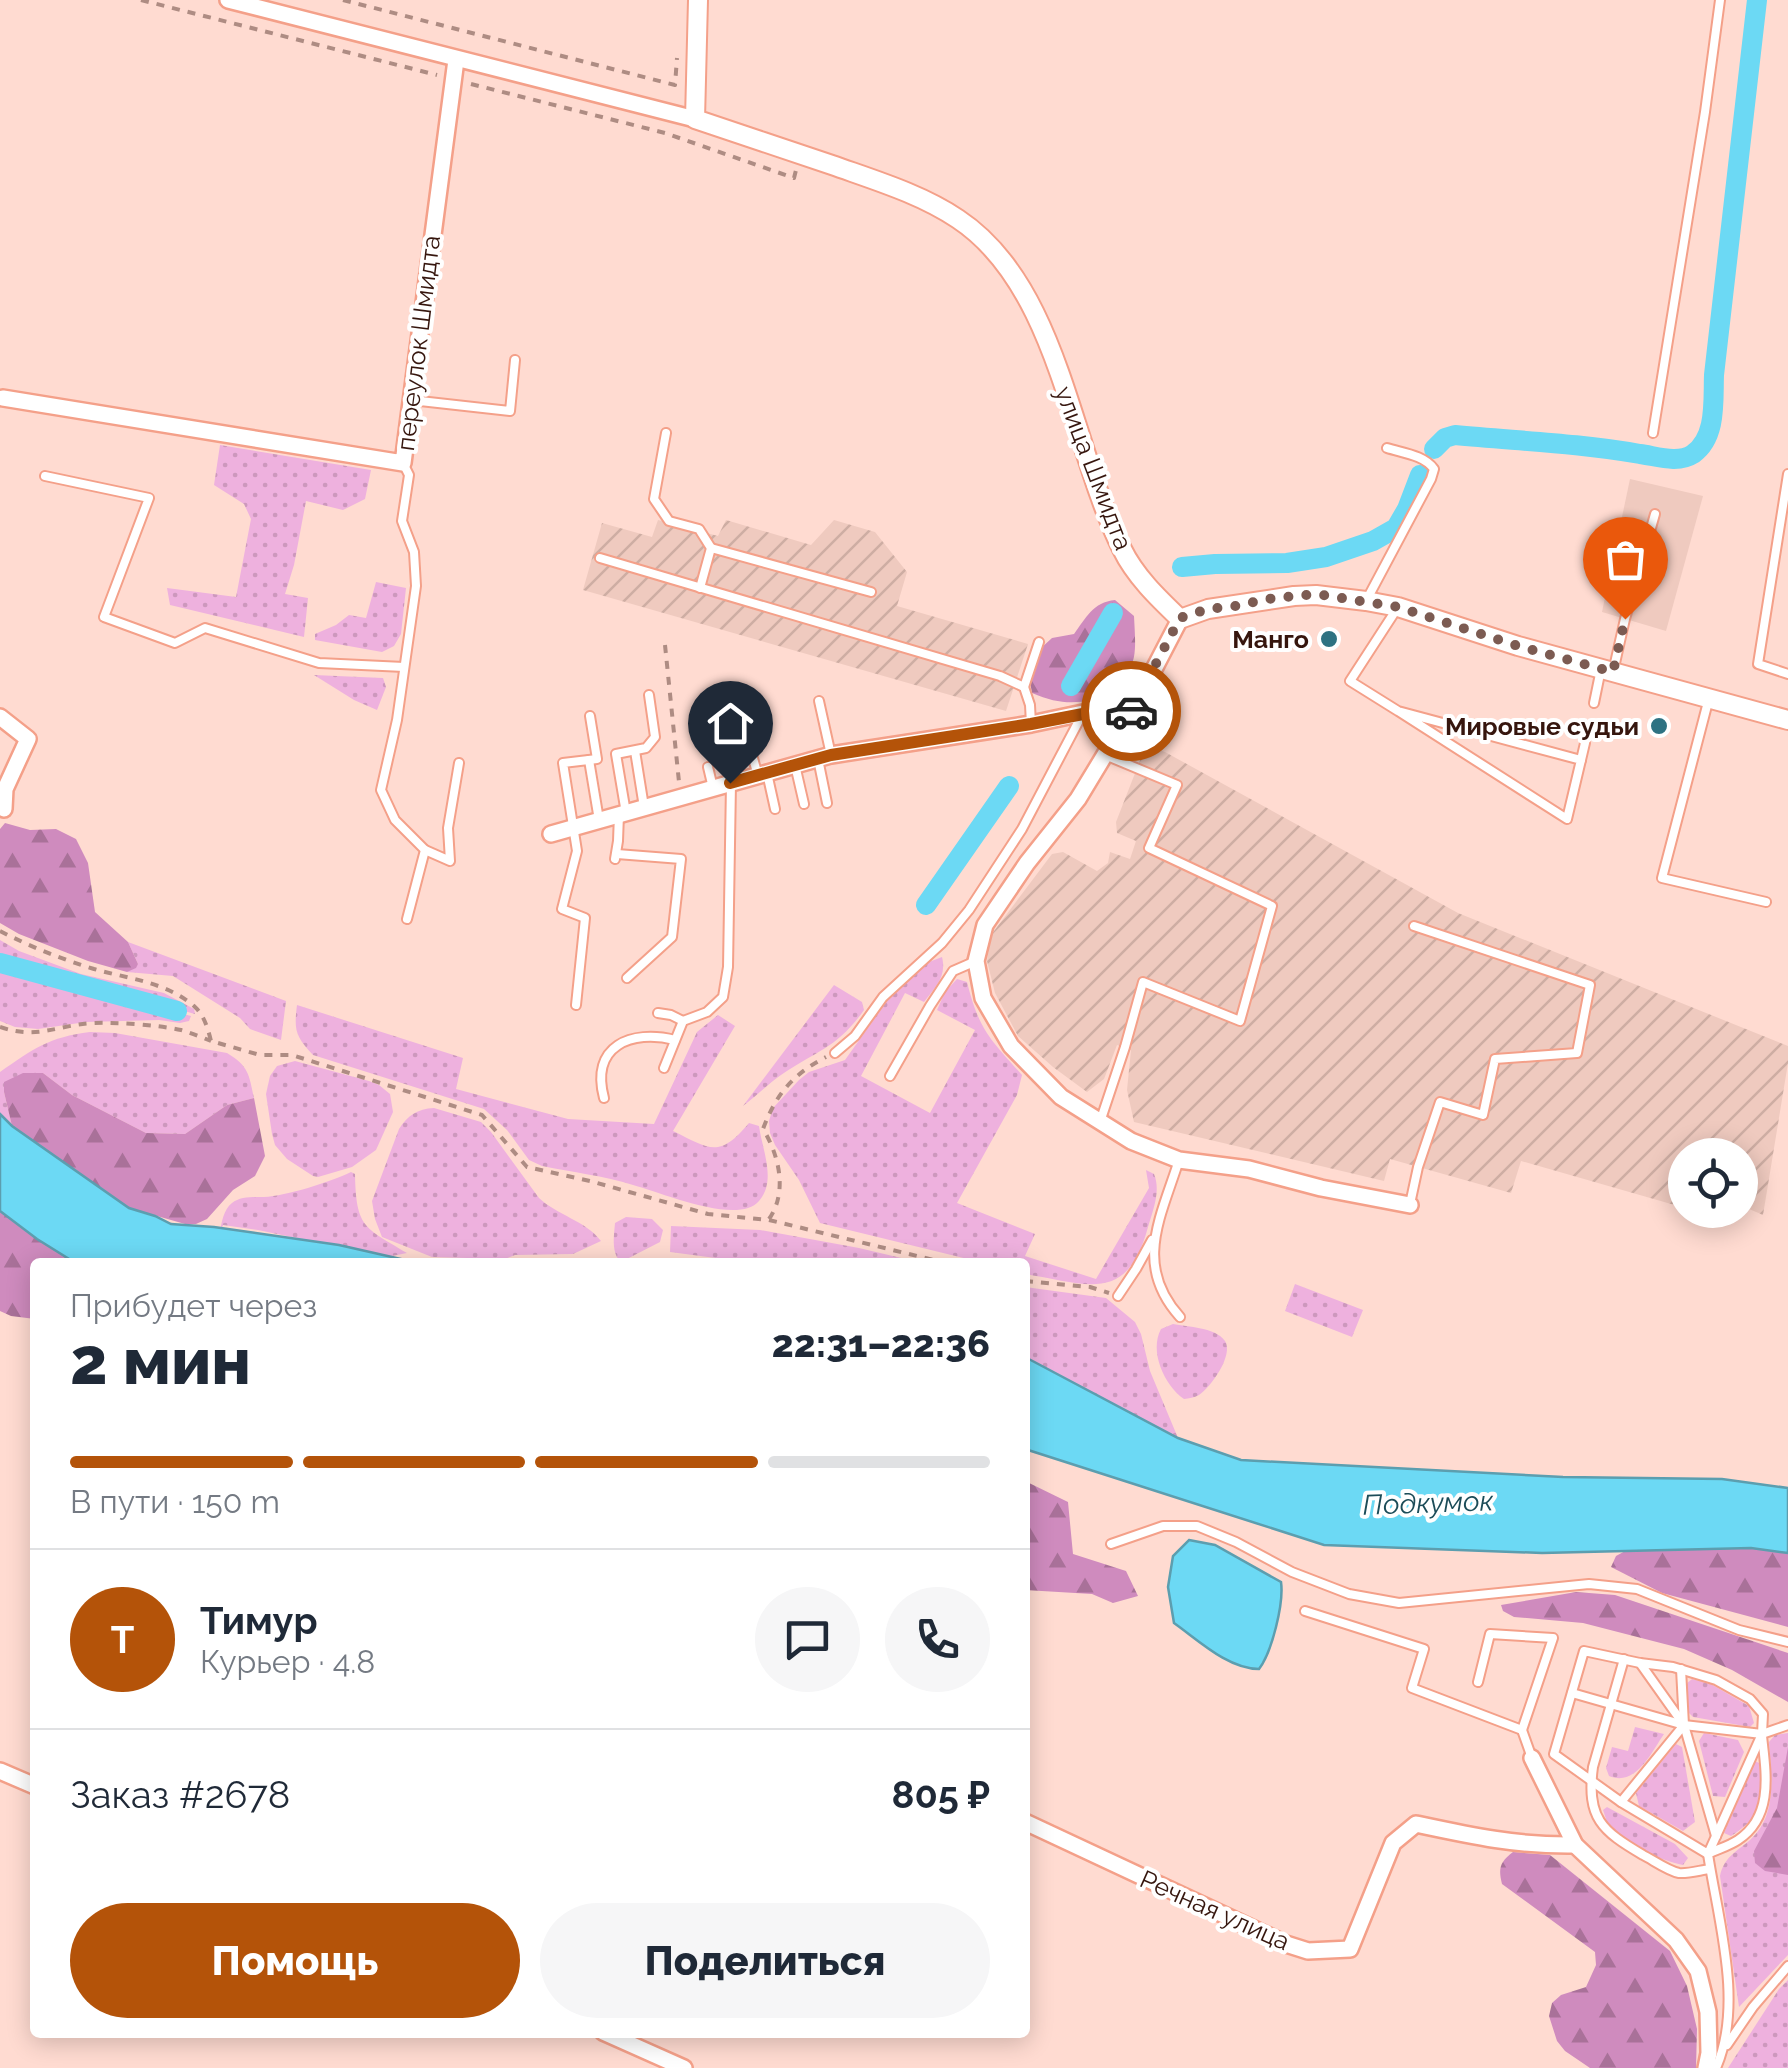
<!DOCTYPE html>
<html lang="ru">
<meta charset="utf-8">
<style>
:root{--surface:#fff;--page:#f6f6f7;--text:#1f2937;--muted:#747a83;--line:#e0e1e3;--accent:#b45309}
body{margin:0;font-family:Raleway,sans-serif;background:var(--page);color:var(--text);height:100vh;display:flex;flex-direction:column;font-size:38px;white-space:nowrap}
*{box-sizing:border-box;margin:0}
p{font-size:32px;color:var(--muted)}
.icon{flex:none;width:55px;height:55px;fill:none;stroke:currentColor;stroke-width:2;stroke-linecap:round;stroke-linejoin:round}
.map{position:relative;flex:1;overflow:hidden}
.side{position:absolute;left:30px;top:1258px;width:1000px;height:780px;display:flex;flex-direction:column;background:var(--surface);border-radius:10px;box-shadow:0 5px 25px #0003}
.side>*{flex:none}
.controls{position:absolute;left:1668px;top:1138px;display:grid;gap:20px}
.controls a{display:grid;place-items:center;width:90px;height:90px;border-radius:50%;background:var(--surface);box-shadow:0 5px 25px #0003;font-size:50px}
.pin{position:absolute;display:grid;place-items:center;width:85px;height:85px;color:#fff;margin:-102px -42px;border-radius:50% 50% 50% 0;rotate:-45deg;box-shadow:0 0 10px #0007}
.pin .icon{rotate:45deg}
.courier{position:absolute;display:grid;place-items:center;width:100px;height:100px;margin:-50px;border:8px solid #b45309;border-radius:50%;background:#fff;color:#222;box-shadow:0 2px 12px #0007}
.summary em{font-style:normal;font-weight:800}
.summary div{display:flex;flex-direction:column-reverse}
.summary{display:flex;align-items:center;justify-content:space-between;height:170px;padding:0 40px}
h1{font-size:65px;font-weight:800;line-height:75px}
.bar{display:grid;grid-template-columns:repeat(4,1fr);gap:15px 10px;align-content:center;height:120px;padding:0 40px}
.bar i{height:12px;border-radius:8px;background:var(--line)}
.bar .active{background:var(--accent)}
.bar p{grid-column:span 4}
.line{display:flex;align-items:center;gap:25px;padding:0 40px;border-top:2px solid var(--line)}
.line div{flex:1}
.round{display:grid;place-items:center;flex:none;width:105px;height:105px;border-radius:52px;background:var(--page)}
.cta{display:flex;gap:20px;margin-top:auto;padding:20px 40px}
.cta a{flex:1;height:115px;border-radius:60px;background:var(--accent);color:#fff;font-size:40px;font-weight:800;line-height:115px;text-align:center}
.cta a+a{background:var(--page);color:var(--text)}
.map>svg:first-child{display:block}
</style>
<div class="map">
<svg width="1788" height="2068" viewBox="0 0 1788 2068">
<defs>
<pattern id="industrial-furrows" width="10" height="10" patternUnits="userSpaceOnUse" patternTransform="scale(2.5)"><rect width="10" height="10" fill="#efcabf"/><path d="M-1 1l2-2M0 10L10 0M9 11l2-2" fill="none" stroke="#ceada3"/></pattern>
<pattern id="grass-dots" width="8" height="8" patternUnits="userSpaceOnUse" patternTransform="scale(2.5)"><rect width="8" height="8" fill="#eeb1de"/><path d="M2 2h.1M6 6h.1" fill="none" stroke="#cd98bd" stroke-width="1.8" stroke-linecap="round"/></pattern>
<pattern id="forest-firs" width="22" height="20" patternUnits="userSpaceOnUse" patternTransform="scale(2.5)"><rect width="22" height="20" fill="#cf8bbe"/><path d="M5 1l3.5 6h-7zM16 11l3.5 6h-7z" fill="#a97199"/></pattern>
</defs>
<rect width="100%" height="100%" fill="#ffdbd1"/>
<path fill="#efcabf" d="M1630,479L1703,496L1666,631L1602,612Z"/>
<g fill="url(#industrial-furrows)">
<path d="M658,520L718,536L726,520L811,545L834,520L875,532L907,572L897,606L1028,644L1006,711L583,590L602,523L652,537Z"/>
<path d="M1146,745L1165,752L1458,913L1788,1046V1063L1763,1215L1740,1205V1155H1685V1208L1521,1161L1511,1193L1390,1159L1384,1181L1134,1122L1127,1090L1131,1050L1117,1045L1104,1079L1087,1092L1053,1067L1018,1036L995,993L987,961L991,935L1052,854L1063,852L1097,871L1108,863L1110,852L1130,859L1136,841L1117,833L1116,822Z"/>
</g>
<g fill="url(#grass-dots)">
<path d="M220,445L371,470L365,499L343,510L306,501L294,565L285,594L308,598L304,637L170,605L167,588L236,597L251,519L244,504L214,485Z"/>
<path d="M376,582L406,588L401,634L394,646L382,652L315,640V634L336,625L349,615L366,618Z"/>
<path d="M314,675L383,678L386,687L377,710L354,700Z"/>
<path d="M0,940L19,951L81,974L164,993L194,1009L195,1014L0,960Z"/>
<path d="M128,942L286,1001L281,1040L250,1029L240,1018L173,976L127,972L138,964Z"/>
<path d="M942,957C947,977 935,987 924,1002L905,993L861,1076L930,1113L975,1030L937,1010L945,992L957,979L967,982C979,1030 990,1039 1022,1075L1017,1095L957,1203L1035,1234L1025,1256L1096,1279L1149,1188L1146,1170L1154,1174C1161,1191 1153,1210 1148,1227C1127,1305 1087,1284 1025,1274V1262H980L820,1223L799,1180L775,1145L770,1133L769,1121L773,1108L799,1080L809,1072L845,1060L887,1001L929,962Z"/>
<path d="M0,965L172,1011L191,1016L189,1021L180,1023L159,1020L86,1022L38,1029L15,1027L0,1021Z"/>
<path d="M834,985L862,1002L864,1010C837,1048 818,1050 781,1075C768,1084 756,1096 743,1106Z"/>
<path d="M297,1005L463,1058L456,1089L568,1119L654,1124L697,1032L718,1015L735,1026L673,1131C710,1149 719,1159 749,1123L759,1126C762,1149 777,1181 759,1201C738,1226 660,1192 633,1185C604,1176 572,1172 542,1166L529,1160L507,1130L484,1109L313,1055C295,1036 294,1030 297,1005Z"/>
<path d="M90,1032L115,1033L227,1053C249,1066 249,1075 254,1098L227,1105L185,1134L146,1133L72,1095L43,1073L4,1092L12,1126L0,1114V1072C33,1049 49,1037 90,1032Z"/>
<path d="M295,1061L369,1081L379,1085L390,1094L393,1112L376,1150L352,1167L318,1177L313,1176L287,1159L275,1145L272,1134L266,1094L270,1076L277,1066Z"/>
<path d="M434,1108L481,1122L491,1132L539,1198C557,1215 586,1221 601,1241L573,1254L515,1255L497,1262H483L467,1258L432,1257L382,1237L375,1219L372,1201L399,1129C408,1115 417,1109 434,1108Z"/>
<path d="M351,1172L355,1174C356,1228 364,1227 407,1253L387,1257L258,1230L223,1225L220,1233C221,1223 224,1209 232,1203C240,1196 254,1197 264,1197C286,1196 330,1182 351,1172Z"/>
<path d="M626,1217L652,1219L663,1230L660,1242L621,1262C611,1253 614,1236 615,1223Z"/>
<path d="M671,1226L760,1230L859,1248L918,1262H746L670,1252Z"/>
<path d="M1295,1284L1363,1310L1352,1337L1285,1311Z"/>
<path d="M1025,1287L1106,1298L1135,1322L1141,1334L1150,1371L1178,1438L1025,1357Z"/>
<path d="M1173,1324C1188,1327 1215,1327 1225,1341C1234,1355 1211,1387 1199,1395C1194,1398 1189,1398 1184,1399C1164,1385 1149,1351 1161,1329Z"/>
<path d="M1692,1679L1711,1684L1749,1706L1754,1723L1750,1727L1693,1717L1688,1712L1686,1684Z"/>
<path d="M1635,1727L1664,1734C1651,1753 1636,1787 1609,1776L1606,1768L1612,1747L1628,1751Z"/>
<path d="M1704,1733L1738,1740L1744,1752L1725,1797L1713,1796L1699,1741Z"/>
<path d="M1788,1733V1955L1739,2007L1720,1876C1724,1857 1736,1852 1750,1840C1778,1815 1771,1776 1769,1742L1775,1735Z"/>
<path d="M1676,1744L1682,1747L1695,1822L1683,1831L1639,1806L1636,1793Z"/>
<path d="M1755,1761L1759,1763C1763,1799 1763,1816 1731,1836L1724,1833Z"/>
<path d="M1607,1807L1675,1844L1688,1858L1683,1865C1661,1860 1622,1846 1609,1826C1606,1821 1605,1815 1603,1810Z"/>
<path d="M1788,1980V2068H1728L1779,1989Z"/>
</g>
<g fill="url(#forest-firs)">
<path d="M1115,600L1134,616C1136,656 1138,660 1115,695C1082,703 1064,707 1032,693L1029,676L1040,649L1052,638L1074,634C1086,618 1093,602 1115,600Z"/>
<path d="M5,823L30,830L56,829L76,839L88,863L95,912L128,942L138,964L136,968L127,972L88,961L19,934L0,923V829Z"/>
<path d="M23,1073H43L72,1095L146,1133L185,1134L227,1105L254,1098L265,1156L255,1176L233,1190L207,1219L196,1224H185L129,1208L12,1126L4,1092V1082Z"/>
<path d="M0,1211L37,1239L74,1262H35V1319L11,1316L0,1311Z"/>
<path d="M1025,1481L1068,1502L1073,1554L1126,1571L1138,1596L1113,1603L1092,1594L1025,1590Z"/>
<path d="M1751,1548L1788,1553V1627L1662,1593L1611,1567L1616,1556L1627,1550Z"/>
<path d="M1576,1592L1615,1595L1788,1653V1702L1732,1670L1684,1649L1583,1623L1514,1617L1503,1611L1501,1605Z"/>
<path d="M1788,1747V1875L1765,1871L1755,1863L1754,1851L1777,1808Z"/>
<path d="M1513,1852L1550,1855L1670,1951L1687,1986L1697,2029L1696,2068H1590L1565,2051L1557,2041L1549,2016L1552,2003L1561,1995L1586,1987L1596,1965L1595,1952L1502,1884C1498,1868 1500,1862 1513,1852Z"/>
</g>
<g fill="#6cd9f4" stroke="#5c9eaf" stroke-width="2.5">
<path d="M0,1114L12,1126L129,1208L155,1216L171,1224L214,1227L339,1245L414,1262H74L37,1239L0,1211Z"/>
<path d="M1025,1357L1178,1438L1241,1460L1563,1477L1722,1479L1788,1488V1553L1751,1548L1542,1553L1324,1545L1025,1449Z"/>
<path d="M1189,1540L1215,1545L1281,1582C1284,1603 1272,1652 1259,1669C1228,1669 1198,1640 1174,1623L1168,1587L1173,1556Z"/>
</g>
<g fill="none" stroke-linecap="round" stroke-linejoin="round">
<g stroke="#6cd9f4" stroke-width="20">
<path d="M1434,449L1445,438L1455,435C1517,441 1579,443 1640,454C1656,456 1678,464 1693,454C1717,437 1713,401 1714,375L1757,0"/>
<path d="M1182,567L1215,564L1287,563L1326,557L1373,541L1396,528L1407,509L1420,475"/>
<path d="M1071,686L1113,613"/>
<path d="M926,905L1009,786"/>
<path d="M0,963L177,1011"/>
</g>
<g stroke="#f4a089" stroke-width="12">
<g id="service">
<path d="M411,400L510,411L515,360"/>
<path d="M666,433L654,499L669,521L699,529L711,548L700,588"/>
<path d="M1653,433L1705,112L1720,0"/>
<path d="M403,463L409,475L402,521L414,552L416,586L397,720L381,790L395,820L425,850L407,919"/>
<path d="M1788,474L1758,664L1788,674"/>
<path d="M45,476L149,498L104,617L175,643L205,628L319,663L404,667"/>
<path d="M711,548L871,592"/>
<path d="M600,558L1000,676L1024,687L1030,705L1031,724"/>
<path d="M1366,601L1431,479L1434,469C1424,455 1403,453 1387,448"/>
<path d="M1398,607L1350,681L1398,711L1581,760L1567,819L1398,711"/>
<path d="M1613,672L1625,619L1655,514"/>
<path d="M1024,687L1039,642"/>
<path d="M1709,698L1662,878L1766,902"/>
<path d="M819,701L831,755"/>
<path d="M1594,703L1601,669"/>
<path d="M744,726L758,776"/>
<path d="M635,751L644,807"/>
<path d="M818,759L827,803"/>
<path d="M589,760L599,820"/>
<path d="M1581,760L1585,743"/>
<path d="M795,765L804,804"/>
<path d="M708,767L713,788"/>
<path d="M767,773L775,809"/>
<path d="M626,813L616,754L646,748L655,737L649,695"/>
<path d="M425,850L450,861L448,828L459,763"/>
<path d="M617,854L681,859L672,937L627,978"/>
<path d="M615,859L618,841L619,814"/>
<path d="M576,1005L585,918L562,909L577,851L563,763L597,759L590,716"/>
<path d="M658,1013L671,1015L683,1021"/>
<path d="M835,1053L855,1036L883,997L942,943L969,910L1022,829L1083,713"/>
<path d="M664,1068L683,1021L707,1012L723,997L728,967L731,783"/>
<path d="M890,1076L930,1006L953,971L976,961"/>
<path d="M604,1098C590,1046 631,1029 675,1040"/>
<path d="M1100,1122L1125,1047L1143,982L1240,1021L1272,906L1149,848L1177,785L1105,755"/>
<path d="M1179,1160C1161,1217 1133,1265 1180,1317"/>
<path d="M1410,1204L1418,1167L1440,1102L1483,1115L1495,1059L1577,1053L1590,985L1414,926"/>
<path d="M1118,1296L1136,1269L1152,1240"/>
<path d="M1111,1544L1163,1526H1197L1236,1542L1292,1572L1349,1594L1399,1603L1589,1584L1637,1589L1739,1630L1788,1642"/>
<path d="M1305,1611L1424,1649L1412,1688L1522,1730"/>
<path d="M1584,1651L1640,1663L1673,1667L1716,1680L1750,1699L1763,1714L1762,1734L1708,1854L1621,1802L1554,1754Z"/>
<path d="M1624,1659L1593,1767C1586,1818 1602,1831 1643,1855C1653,1860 1668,1871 1679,1873C1688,1874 1701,1870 1710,1869"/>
<path d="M1640,1663L1684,1725"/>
<path d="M1681,1669L1684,1725L1716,1836"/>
<path d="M1478,1682L1490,1634L1553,1638L1522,1730L1532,1758"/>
<path d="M1572,1693L1684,1725"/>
<path d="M1621,1802L1684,1725L1762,1734L1788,1725"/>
<path d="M1727,2045L1753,2007L1788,1966"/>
<path d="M1716,2068C1744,2004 1718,1920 1708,1854C1718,1849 1729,1846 1738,1840C1774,1816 1766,1773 1762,1736"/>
</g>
</g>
<g stroke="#f4a089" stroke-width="20">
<g id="minor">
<path d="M228,0L695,119"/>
<path d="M3,398L403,463L456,60"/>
<path d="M1180,619L1138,700L1078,799L1027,863L985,925L976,961L983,998L1011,1046L1061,1097L1131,1141L1179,1160L1249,1169L1321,1188L1410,1205"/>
<path d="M0,717L28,739L5,789L4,809"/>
<path d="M551,834L831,755L1031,724L1083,713L1129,715"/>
<path d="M1532,1758L1575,1845L1676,1940L1698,1971L1708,2012L1709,2053L1706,2068"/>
<path d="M0,1771L35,1786"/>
<path d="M1025,1822L1286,1944L1308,1951L1350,1949L1393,1843L1416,1824C1472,1836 1518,1846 1575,1845"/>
<path d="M603,2032L684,2068"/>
</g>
</g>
<g stroke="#f4a089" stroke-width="22">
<path id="tertiary" d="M698,0L695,119C741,134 786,150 832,165C874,180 921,194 958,219C1059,286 1071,447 1122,549C1135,576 1158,598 1180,619L1208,609L1294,596L1316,595L1366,601L1398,607L1518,646L1788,720"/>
</g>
<g stroke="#ae8c83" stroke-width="4" stroke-dasharray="8 8" stroke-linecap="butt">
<path d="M141,0L437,75"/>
<path d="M343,0L675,85L677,58"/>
<path d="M471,84L665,133L794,178L796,170"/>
<path d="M665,645L679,782"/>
<path d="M0,931C31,947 61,959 94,969C129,979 167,982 195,1007C204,1015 208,1029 211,1041L260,1055H292L482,1115L527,1167L590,1181L708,1214L769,1220L942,1262"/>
<path d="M0,1027C38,1040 56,1025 94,1023C116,1022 159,1025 181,1030C191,1033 201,1037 211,1041"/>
<path d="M769,1219C788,1192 779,1155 763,1129C776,1094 793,1074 826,1057"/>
<path d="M1025,1281L1090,1287L1109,1293"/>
</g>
<use href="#service" stroke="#fff" stroke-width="8"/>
<use href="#minor" stroke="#fff" stroke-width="15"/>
<use href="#tertiary" stroke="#fff" stroke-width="18"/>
</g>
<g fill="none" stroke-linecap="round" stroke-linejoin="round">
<path stroke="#7c5b52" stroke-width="10" stroke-dasharray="0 18" d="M1131,711L1180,618L1208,609L1236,606L1267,599L1316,594L1398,607L1518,646L1613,672L1625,619"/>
<path stroke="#b45309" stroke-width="12" d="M730,783L831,755L1031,724L1083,714L1129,715L1131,711"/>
</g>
<g fill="#2e7282" stroke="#fff" stroke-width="4">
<circle cx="1329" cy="639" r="10"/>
<circle cx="1659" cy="726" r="10"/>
</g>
<g text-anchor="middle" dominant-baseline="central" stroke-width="8" stroke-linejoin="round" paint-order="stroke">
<g font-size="25" fill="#36160e" stroke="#fff">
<text transform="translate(418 343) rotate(-83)">переулок Шмидта</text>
<text transform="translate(1094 468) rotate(69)">улица Шмидта</text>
<text transform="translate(1215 1910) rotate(24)">Речная улица</text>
</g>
<g font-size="25" font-weight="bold" fill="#36160e" stroke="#fff" text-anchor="end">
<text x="1309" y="639">Манго</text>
<text x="1639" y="726">Мировые судьи</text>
</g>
<g font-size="28" font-style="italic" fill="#1c4c58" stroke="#fff">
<text transform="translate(1428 1503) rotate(-2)">Подкумок</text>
</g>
</g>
</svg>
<div class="controls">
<a><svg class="icon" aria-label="locate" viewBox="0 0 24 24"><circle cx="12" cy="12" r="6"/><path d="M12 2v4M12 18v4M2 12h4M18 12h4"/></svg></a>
</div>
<div class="pin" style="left:1625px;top:619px;background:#ea580c"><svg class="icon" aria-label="bag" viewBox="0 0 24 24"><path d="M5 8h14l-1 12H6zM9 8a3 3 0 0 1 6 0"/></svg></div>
<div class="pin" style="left:730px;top:783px;background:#1f2937"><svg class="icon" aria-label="home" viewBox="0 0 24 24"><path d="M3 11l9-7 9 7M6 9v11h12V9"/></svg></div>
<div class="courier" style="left:1131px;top:711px"><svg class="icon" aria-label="car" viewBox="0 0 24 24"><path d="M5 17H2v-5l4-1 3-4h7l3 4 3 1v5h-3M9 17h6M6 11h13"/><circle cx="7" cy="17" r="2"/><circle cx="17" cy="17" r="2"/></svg></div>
<section class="side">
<div class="summary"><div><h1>2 мин</h1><p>Прибудет через</p></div><em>22:31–22:36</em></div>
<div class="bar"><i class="active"></i><i class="active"></i><i class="active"></i><i></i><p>В пути · 150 m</p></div>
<div class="line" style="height:180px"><b class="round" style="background:var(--accent);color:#fff">Т</b><div><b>Тимур</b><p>Курьер · 4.8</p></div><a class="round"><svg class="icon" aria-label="chat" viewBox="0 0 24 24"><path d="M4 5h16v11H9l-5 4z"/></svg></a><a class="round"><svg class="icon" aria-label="phone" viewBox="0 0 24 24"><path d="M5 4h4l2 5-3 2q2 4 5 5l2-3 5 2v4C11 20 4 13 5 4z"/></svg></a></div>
<div class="line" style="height:130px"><div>Заказ #2678</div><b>805 ₽</b></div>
<div class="cta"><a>Помощь</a><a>Поделиться</a></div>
</section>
</div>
